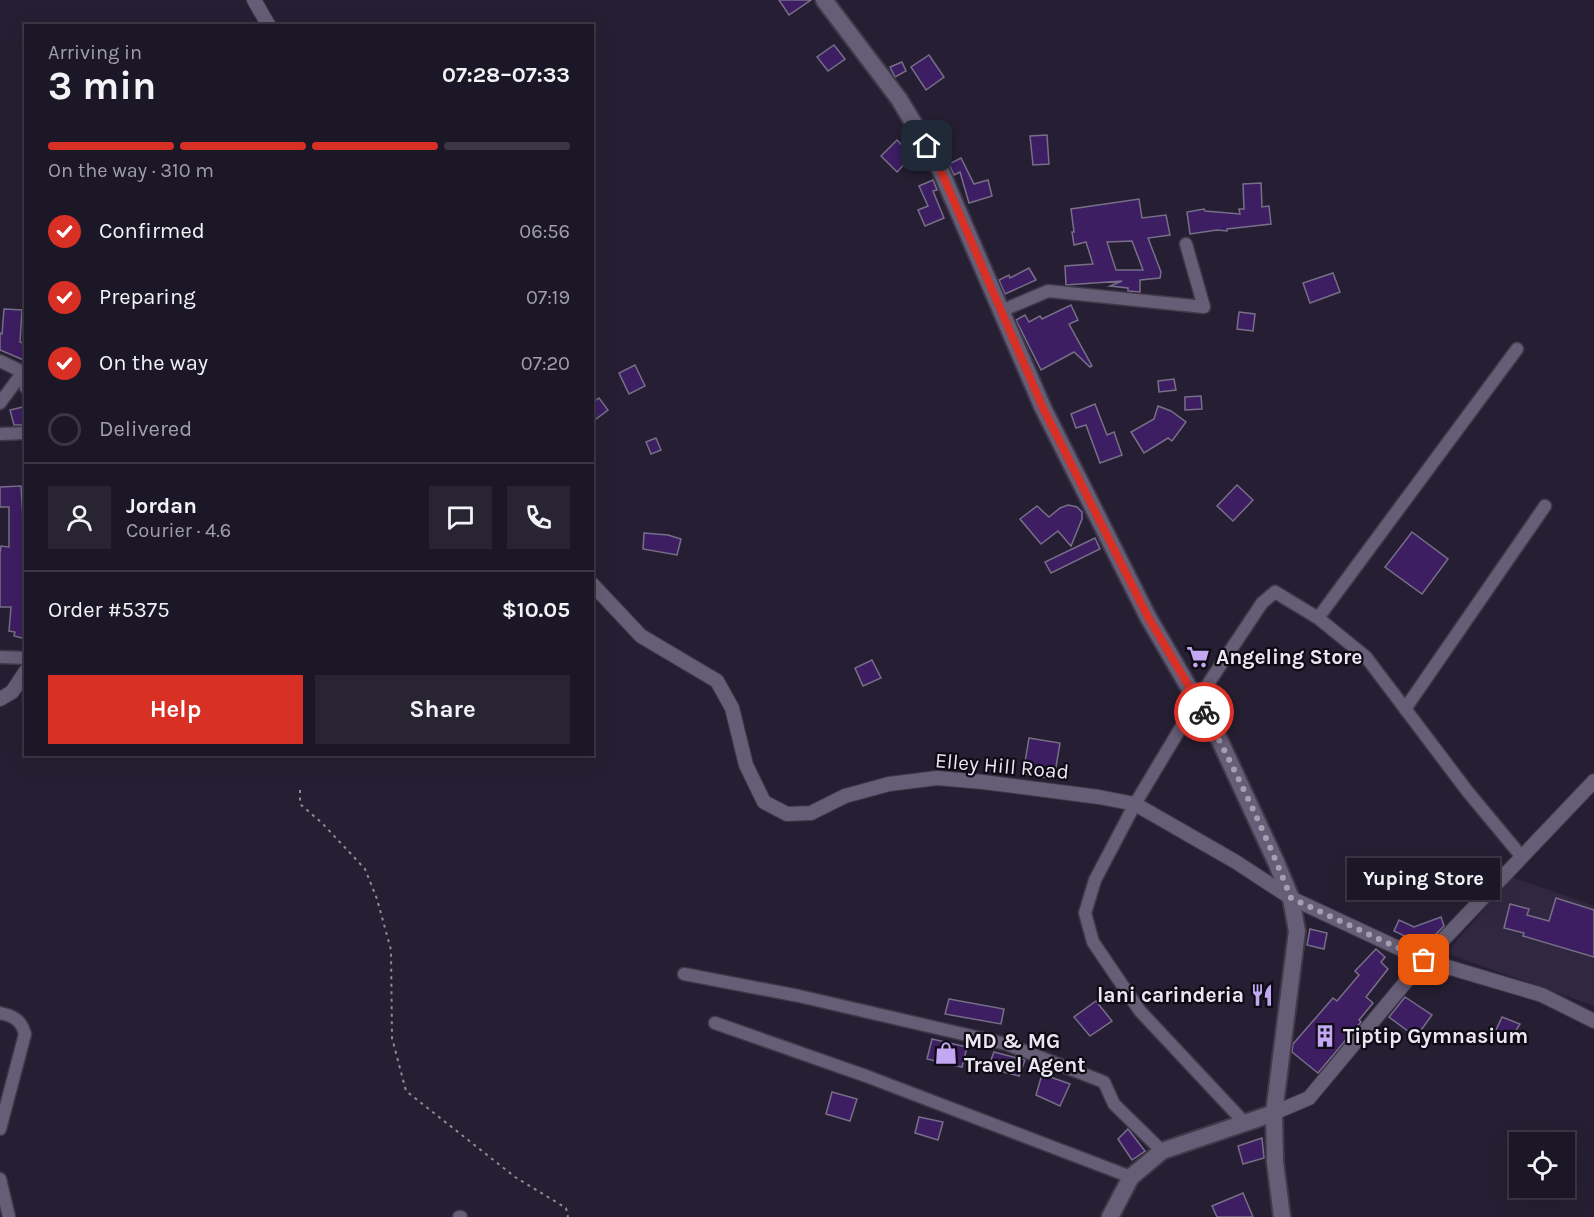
<!DOCTYPE html>
<meta charset="utf-8">
<style>
:root{--surface:#1c1726;--page:#292432;--text:#f1f3f6;--muted:#a09fa7;--line:#3a3643;--accent:#d93025}
body{margin:0;font-family:Karla,sans-serif;background:var(--page);color:var(--text);height:100vh;display:flex;flex-direction:column;font-size:22px;white-space:nowrap}
*{box-sizing:border-box;margin:0}
p{font-size:20px;color:var(--muted)}
.icon{flex:none;width:33px;height:33px;fill:none;stroke:currentColor;stroke-width:2;stroke-linecap:round;stroke-linejoin:round}
.map{position:relative;flex:1;overflow:hidden}
.details{position:absolute;left:24px;top:24px;width:570px;height:732px;display:flex;flex-direction:column;background:var(--surface);border-radius:0px;box-shadow:0 6px 24px #0002,0 0 0 2px var(--line)}
.details>*{flex:none}
.buttons{position:absolute;left:1509px;top:1132px;display:grid;gap:12px}
.buttons a{display:grid;place-items:center;width:66px;height:66px;border-radius:0px;background:var(--surface);box-shadow:0 6px 24px #0002,0 0 0 2px var(--line);font-size:30px}
.pin{position:absolute;display:grid;place-items:center;width:51px;height:51px;color:#fff;margin:-26px;border-radius:12px;box-shadow:0 3px 9px #0006}
.courier{position:absolute;display:grid;place-items:center;width:60px;height:60px;margin:-30px;border:4px solid #d93025;border-radius:50%;background:#fff;color:#222;box-shadow:0 2px 8px #0007}
.bubble{position:absolute;height:42px;border-radius:0px;background:var(--surface);box-shadow:0 6px 24px #0002,0 0 0 2px var(--line);font-size:20px;font-weight:700;line-height:42px;text-align:center}
.head em{font-style:normal;font-weight:700}
.head div{display:flex;flex-direction:column-reverse}
.head{display:flex;align-items:center;justify-content:space-between;height:102px;padding:0 24px}
h1{font-size:39px;font-weight:700;line-height:45px}
.bar{display:grid;grid-template-columns:repeat(4,1fr);gap:9px 6px;align-content:center;height:72px;padding:0 24px}
.bar i{height:8px;border-radius:4px;background:var(--line)}
.bar .on{background:var(--accent)}
.bar p{grid-column:span 4}
.line{display:flex;align-items:center;gap:15px;padding:0 24px;border-top:2px solid var(--line)}
.line div{flex:1}
.round{display:grid;place-items:center;flex:none;width:63px;height:63px;border-radius:0px;background:var(--page)}
ol{padding:0 24px;list-style:none}
li{display:flex;align-items:center;gap:18px;height:66px}
li p{margin-inline-start:auto}
li .icon{padding:6px;border-radius:50%;background:var(--accent);color:#fff;stroke-width:4}
li:last-child{color:var(--muted)}
li i{width:33px;height:33px;border:3px solid var(--line);border-radius:50%}
.cta{display:flex;gap:12px;margin-top:auto;padding:12px 24px}
.cta a{flex:1;height:69px;border-radius:0px;background:var(--accent);color:#fff;font-size:24px;font-weight:700;line-height:69px;text-align:center}
.cta a+a{background:var(--page);color:var(--text)}
.map>svg:first-child{display:block}
</style>
<div class="map">
<svg width="1594" height="1217" viewBox="0 0 1594 1217">
<rect width="100%" height="100%" fill="#261f33"/>
<path fill="#312741" d="M1512,877L1594,906V1006L1446,953Z"/>
<g fill="#3d1e63" stroke="#776f87" stroke-width="1.5" fill-rule="evenodd">
<path d="M779,0H811L789,15Z"/>
<path d="M834,45L845,59L828,71L817,57Z"/>
<path d="M929,55L944,77L926,90L911,67Z"/>
<path d="M902,62L906,71L895,77L890,67Z"/>
<path d="M1047,135L1049,164L1033,165L1030,136Z"/>
<path d="M897,140L912,156L897,172L881,156Z"/>
<path d="M961,158L974,184L988,180L992,196L969,203L960,172L954,175L949,164Z"/>
<path d="M933,180L937,190L933,191L944,218L925,226L918,210L928,206L919,186Z"/>
<path d="M1261,183L1262,207L1269,206L1271,224L1227,229V231L1217,230L1190,234L1187,212L1204,209L1205,211L1240,214L1239,209H1244L1243,184Z"/>
<path d="M1139,199L1142,218L1166,215L1170,235L1148,238L1161,272L1160,278L1140,280V292L1128,291V288L1110,286L1122,281L1066,285L1065,266L1093,264L1086,242L1074,245L1072,232H1074L1071,209ZM1132,241L1143,270H1116L1107,242Z"/>
<path d="M1029,268L1036,280L1005,294L999,280L1009,275L1010,278Z"/>
<path d="M1333,273L1340,292L1310,303L1303,283Z"/>
<path d="M1071,305L1078,320L1069,324L1092,366L1090,367L1074,352L1041,370L1016,320L1025,315L1029,322L1040,316L1042,319Z"/>
<path d="M4,309L22,310L20,342L26,344V361L0,350V333L2,334Z"/>
<path d="M1239,312L1255,314L1253,331L1237,329Z"/>
<path d="M635,365L645,386L629,394L619,373Z"/>
<path d="M1174,379L1176,390L1159,392L1158,381Z"/>
<path d="M1201,396L1202,409L1185,410V397Z"/>
<path d="M599,398L608,410L592,422V403Z"/>
<path d="M1095,404L1107,435L1114,432L1122,455L1100,463L1086,425L1076,428L1071,414Z"/>
<path d="M1158,406L1171,411L1186,422L1172,441L1168,438L1144,453L1131,432L1154,419Z"/>
<path d="M23,407L26,425H14L10,410Z"/>
<path d="M656,438L661,450L651,454L646,442Z"/>
<path d="M1237,485L1253,500L1233,521L1217,506Z"/>
<path d="M21,486L25,550L23,569H26V639L14,636L15,632L9,631L11,607H0V554L1,546L9,547V507H0V487Z"/>
<path d="M1068,505L1077,507L1082,512V519L1071,546L1058,531L1041,544L1020,519L1037,506L1049,517L1060,508Z"/>
<path d="M1412,532L1448,559L1422,594L1385,567Z"/>
<path d="M644,533L668,535L681,539L677,555L643,549Z"/>
<path d="M1095,538L1100,549L1051,573L1045,562Z"/>
<path d="M872,660L881,678L863,686L855,668Z"/>
<path d="M1029,738L1060,743L1054,779L1023,774Z"/>
<path d="M1556,898L1594,910V957L1523,936L1524,933L1504,928L1510,904L1529,909L1527,915L1549,921Z"/>
<path d="M1441,917L1444,926L1432,938L1419,943L1394,931L1399,920L1414,927Z"/>
<path d="M1310,929L1327,933L1324,949L1307,945Z"/>
<path d="M1376,949L1385,957L1381,962L1388,969L1366,997L1373,1003L1359,1020L1361,1022L1318,1073L1292,1052L1293,1044L1333,998L1337,1001L1359,975L1355,971Z"/>
<path d="M1405,997L1432,1015L1416,1037L1389,1017Z"/>
<path d="M949,999L1004,1009L1001,1024L945,1014Z"/>
<path d="M1096,1001L1112,1021L1090,1036L1074,1017Z"/>
<path d="M1502,1017L1520,1024L1511,1038L1496,1030Z"/>
<path d="M932,1039L967,1047L962,1067L927,1059Z"/>
<path d="M994,1052L1025,1060L1019,1076L988,1068Z"/>
<path d="M1042,1074L1070,1084L1060,1106L1036,1095Z"/>
<path d="M832,1092L857,1099L850,1121L826,1114Z"/>
<path d="M919,1117L943,1122L938,1140L915,1133Z"/>
<path d="M1128,1129L1145,1151L1132,1160L1118,1139Z"/>
<path d="M1262,1138L1264,1158L1243,1164L1238,1146Z"/>
<path d="M1243,1193L1253,1217H1217L1212,1206Z"/>
</g>
<g fill="none" stroke-linecap="round" stroke-linejoin="round">
<g stroke="#3f394a" stroke-width="15">
<g id="minor">
<path d="M1001,311L1048,291L1204,307L1186,244"/>
<path d="M0,361L23,372L26,388"/>
<path d="M0,403L23,372"/>
<path d="M0,434L26,433"/>
<path d="M1318,618L1517,349"/>
<path d="M0,657L26,658"/>
<path d="M1405,709L1545,506"/>
<path d="M684,974L799,996L1006,1044L1104,1082L1114,1104L1162,1151"/>
<path d="M0,1013C14,1016 21,1020 25,1034L0,1129"/>
<path d="M715,1023L866,1076L1131,1177"/>
<path d="M1244,1122L1140,1011L1093,942L1085,913L1095,880L1135,804L1198,699L1262,603L1275,592L1318,618L1366,657L1468,792L1522,857"/>
<path d="M0,1179L9,1217"/>
<path d="M459,1217H461"/>
</g>
</g>
<g stroke="#3f394a" stroke-width="16">
<g id="tertiary">
<path d="M254,0L269,26"/>
<path d="M592,584L641,636L717,681L732,708L746,765L764,802L787,814L811,813L845,796L889,784L937,778L983,782L1099,797L1135,804L1236,862L1291,898L1424,960L1542,995L1594,1021"/>
<path d="M0,699L12,692L26,671"/>
<path d="M1274,1113L1309,1098L1424,960L1594,781"/>
</g>
</g>
<g stroke="#3f394a" stroke-width="20">
<g id="secondary">
<path d="M824,0L899,99L937,162L1043,408L1148,617L1220,741L1276,862L1291,898L1297,931L1274,1113L1275,1162L1282,1217"/>
<path d="M1110,1217L1131,1177L1162,1151L1274,1113"/>
</g>
</g>
<path stroke="#8f8a9a" stroke-width="2" stroke-dasharray="3 4.5" stroke-linecap="butt" d="M300,790V804L322,823L365,869L377,899L391,950L392,1038L406,1091L515,1177L566,1208L568,1217"/>
<use href="#minor" stroke="#665e76" stroke-width="12"/>
<use href="#tertiary" stroke="#665e76" stroke-width="14"/>
<use href="#secondary" stroke="#665e76" stroke-width="16"/>
</g>
<g fill="none" stroke-linecap="round" stroke-linejoin="round">
<path stroke="#a5a0b0" stroke-width="6" stroke-dasharray="0 10.8" d="M1204,712C1237,772 1266,835 1291,898L1424,960"/>
<path stroke="#d93025" stroke-width="8" d="M927,146L937,162L1043,408L1148,617L1204,712"/>
</g>
<defs>
<g id="supermarket-bare" transform="scale(1.8)"><path d="M-6-5.5h2.5l.6 2H6L4.5 2H-2.5L-4.4-4H-6ZM-1.5 3.2a1.3 1.3 0 1 0 .1 0ZM3 3.2a1.3 1.3 0 1 0 .1 0Z" fill="#c2a7f2" stroke="#0e0b14" stroke-width="2.5" paint-order="stroke"/></g>
<g id="restaurant-bare" transform="scale(1.8)"><path d="M-5-6h1v4h1v-4h1v4h1v-4h1v5L-1.5 .5V6h-2V.5L-5-1ZM5-6V6H3V1.5H1.5Q1.5-4 5-6Z" fill="#c2a7f2" stroke="#0e0b14" stroke-width="2.5" paint-order="stroke"/></g>
<g id="building-bare" transform="scale(1.8)"><path d="M-4-6H4V6H1V3H-1V6H-4ZM-2.5-4.3h1.7v1.8h-1.7ZM.8-4.3h1.7v1.8H.8ZM-2.5-1h1.7V.8h-1.7ZM.8-1h1.7V.8H.8Z" fill="#c2a7f2" stroke="#0e0b14" stroke-width="2.5" paint-order="stroke"/></g>
<g id="shop-bare" transform="scale(1.8)"><path d="M-5-2.5h2.3a2.7 3.5 0 0 1 5.4 0H5L5.5 6h-11ZM-1.5-2.5h3a1.5 2.3 0 0 0-3 0Z" fill="#c2a7f2" stroke="#0e0b14" stroke-width="2.5" paint-order="stroke"/></g>
</defs>
<g fill-rule="evenodd">
<use href="#supermarket-bare" x="1198" y="657"/>
<use href="#restaurant-bare" x="1262" y="995"/>
<use href="#building-bare" x="1325" y="1036"/>
<use href="#shop-bare" x="946" y="1053"/>
</g>
<g text-anchor="middle" dominant-baseline="central" stroke-width="4.5" stroke-linejoin="round" paint-order="stroke">
<g font-size="21" font-weight="bold" fill="#eae6f4" stroke="#0e0b14" text-anchor="start">
<text x="1216" y="657">Angeling Store</text>
<text x="1244" y="995" text-anchor="end">lani carinderia</text>
<text x="1343" y="1036">Tiptip Gymnasium</text>
<text x="964" y="1041">MD &amp; MG<tspan x="964" dy="24">Travel Agent</tspan></text>
</g>
<g font-size="21" fill="#eae6f4" stroke="#0e0b14">
<text transform="translate(1002 766) rotate(5)">Elley Hill Road</text>
</g>
</g>
</svg>
<div class="buttons">
<a><svg class="icon" aria-label="locate" viewBox="0 0 24 24"><circle cx="12" cy="12" r="6"/><path d="M12 2v4M12 18v4M2 12h4M18 12h4"/></svg></a>
</div>
<div class="pin" style="left:1424px;top:960px;background:#ea580c"><svg class="icon" aria-label="bag" viewBox="0 0 24 24"><path d="M5 8h14l-1 12H6zM9 8a3 3 0 0 1 6 0"/></svg></div>
<div class="pin" style="left:927px;top:146px;background:#1f2937"><svg class="icon" aria-label="home" viewBox="0 0 24 24"><path d="M3 11l9-7 9 7M6 9v11h12V9"/></svg></div>
<div class="courier" style="left:1204px;top:712px"><svg class="icon" aria-label="bike" viewBox="0 0 24 24"><circle cx="6" cy="16" r="4"/><circle cx="18" cy="16" r="4"/><path d="M6 16l4-8h5l3 8M10 8l3 8H6M13 5h3"/></svg></div>
<div class="bubble" style="left:1347px;top:858px;width:153px">Yuping Store</div>
<section class="details">
<div class="head"><div><h1>3 min</h1><p>Arriving in</p></div><em>07:28–07:33</em></div>
<div class="bar"><i class="on"></i><i class="on"></i><i class="on"></i><i></i><p>On the way · 310 m</p></div>
<ol>
<li><svg class="icon" aria-label="check" viewBox="0 0 24 24"><path d="M5 12l5 5 9-10"/></svg>Confirmed<p>06:56</p></li>
<li><svg class="icon" aria-label="check" viewBox="0 0 24 24"><path d="M5 12l5 5 9-10"/></svg>Preparing<p>07:19</p></li>
<li><svg class="icon" aria-label="check" viewBox="0 0 24 24"><path d="M5 12l5 5 9-10"/></svg>On the way<p>07:20</p></li>
<li><i></i>Delivered</li>
</ol>
<div class="line" style="height:108px"><a class="round"><svg class="icon" aria-label="person" viewBox="0 0 24 24"><circle cx="12" cy="8" r="4"/><path d="M4 21q1-7 8-7t8 7"/></svg></a><div><b>Jordan</b><p>Courier · 4.6</p></div><a class="round"><svg class="icon" aria-label="chat" viewBox="0 0 24 24"><path d="M4 5h16v11H9l-5 4z"/></svg></a><a class="round"><svg class="icon" aria-label="phone" viewBox="0 0 24 24"><path d="M5 4h4l2 5-3 2q2 4 5 5l2-3 5 2v4C11 20 4 13 5 4z"/></svg></a></div>
<div class="line" style="height:78px"><div>Order #5375</div><b>$10.05</b></div>
<div class="cta"><a>Help</a><a>Share</a></div>
</section>
</div>
